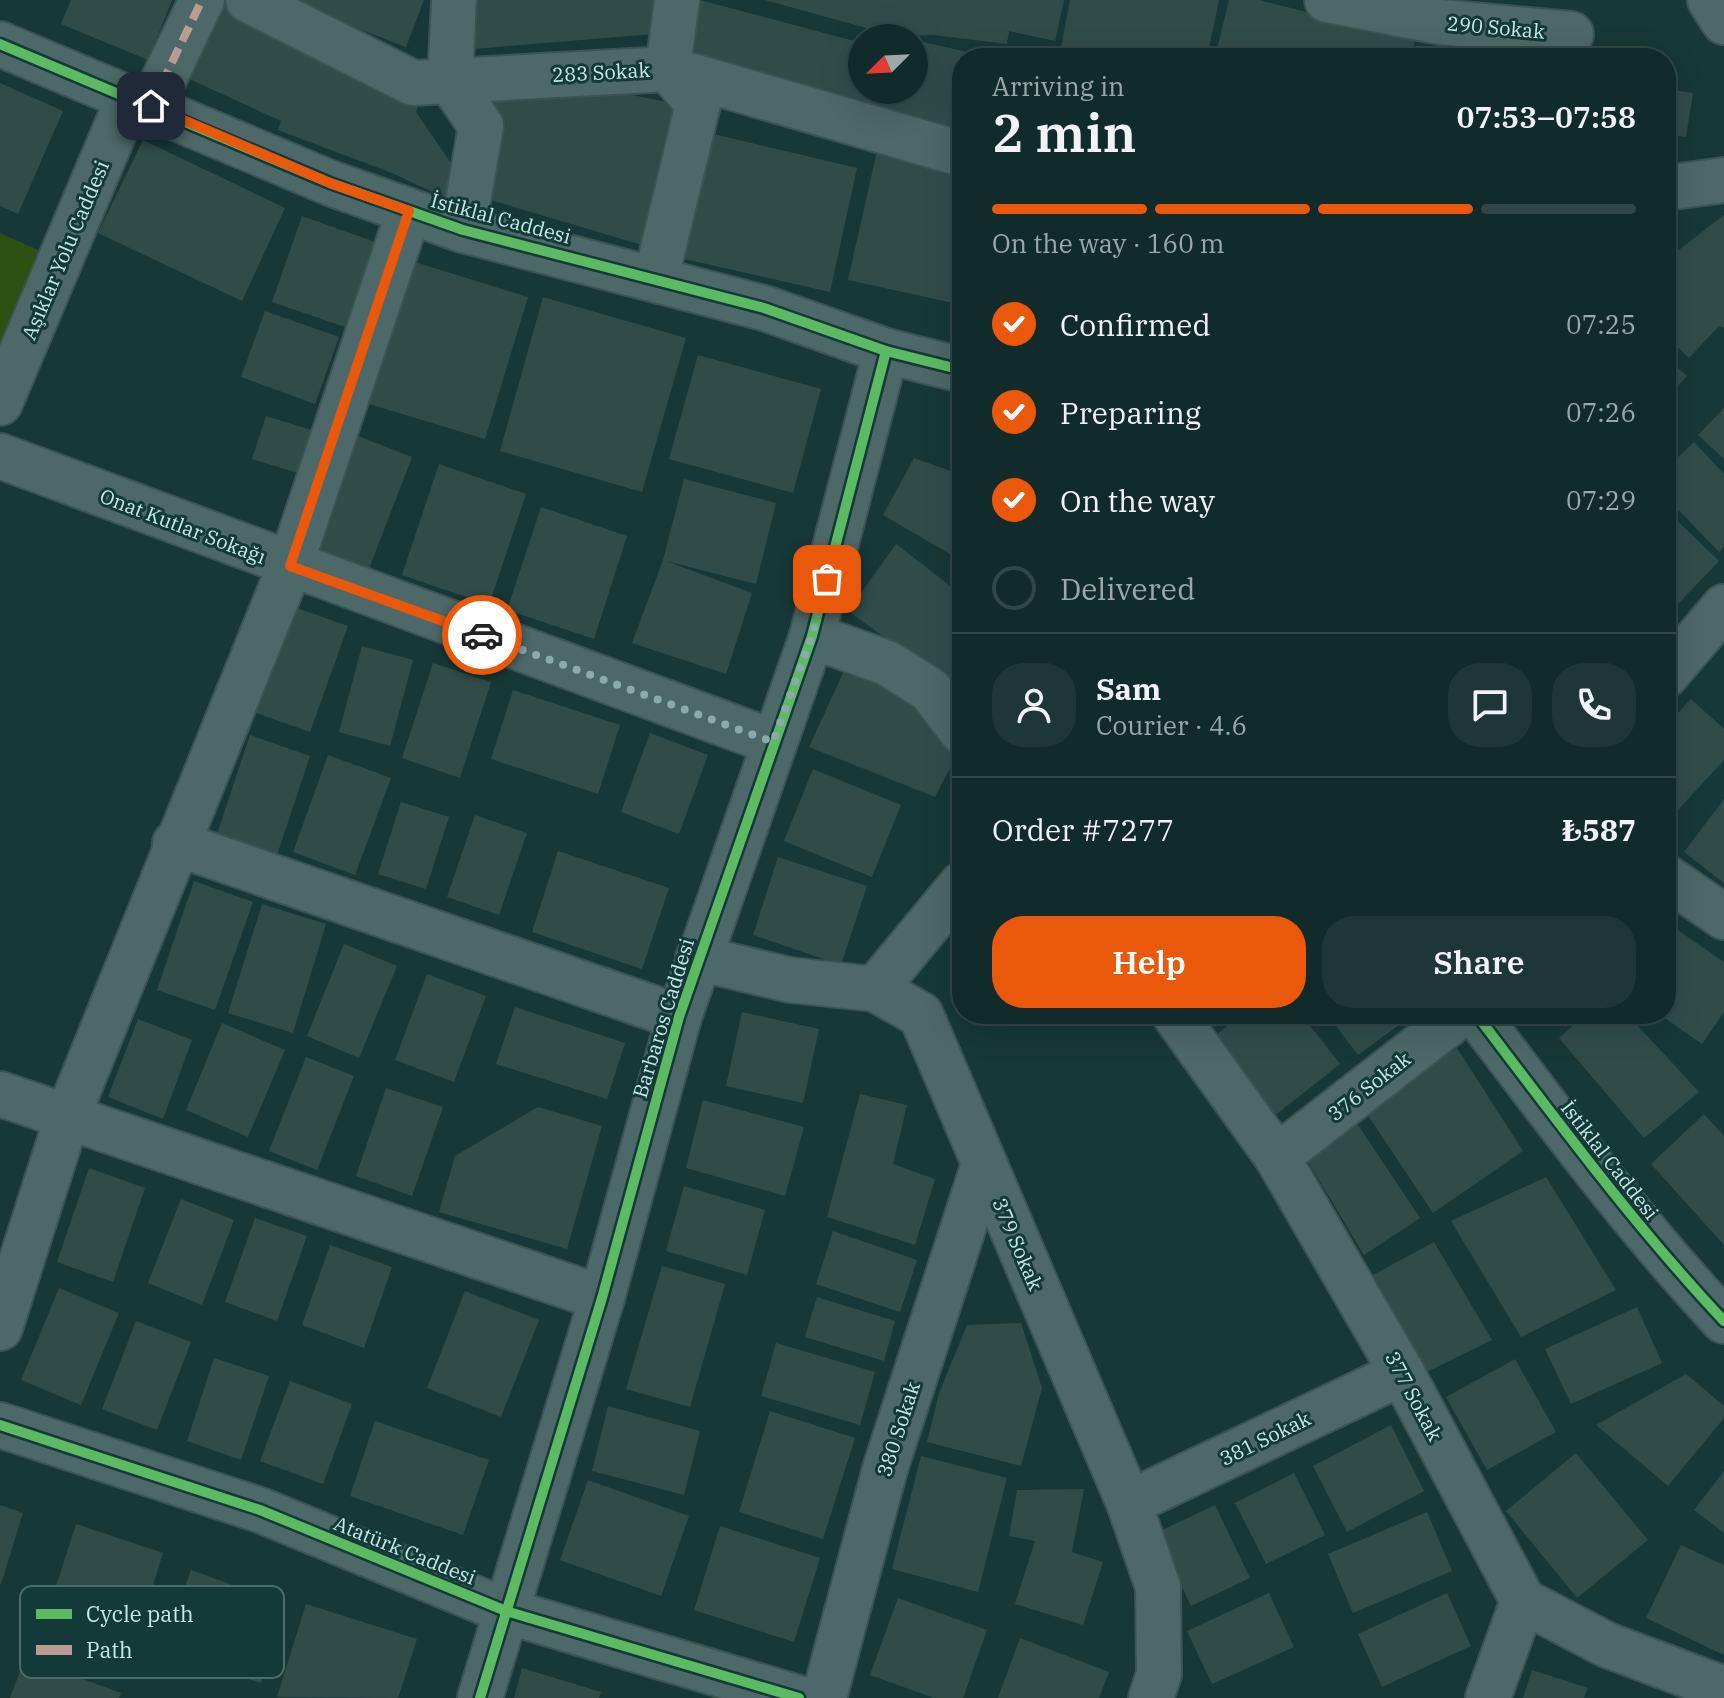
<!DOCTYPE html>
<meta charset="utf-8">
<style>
:root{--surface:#112a2a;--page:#1e3636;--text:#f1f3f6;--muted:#9ca7a8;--line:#304647;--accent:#ea580c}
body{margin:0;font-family:"IBM Plex Serif",serif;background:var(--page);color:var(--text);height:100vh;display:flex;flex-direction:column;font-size:30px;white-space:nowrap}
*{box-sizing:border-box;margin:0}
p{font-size:26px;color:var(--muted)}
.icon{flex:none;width:44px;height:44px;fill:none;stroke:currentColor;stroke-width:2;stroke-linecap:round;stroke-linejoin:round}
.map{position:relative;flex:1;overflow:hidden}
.details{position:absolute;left:952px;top:48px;width:724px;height:976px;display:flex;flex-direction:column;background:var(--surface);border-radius:32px;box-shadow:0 8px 32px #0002,0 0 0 2px var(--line)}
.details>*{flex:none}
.needle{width:52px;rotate:246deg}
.controls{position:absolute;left:848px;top:24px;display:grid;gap:16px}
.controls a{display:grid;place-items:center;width:80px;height:80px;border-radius:50%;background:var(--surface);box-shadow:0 8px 32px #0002,0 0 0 2px var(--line);font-size:40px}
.pin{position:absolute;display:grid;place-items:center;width:68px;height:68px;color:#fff;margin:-34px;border-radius:16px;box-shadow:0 4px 12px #0006}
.courier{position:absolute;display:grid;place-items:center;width:80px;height:80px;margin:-40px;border:6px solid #ea580c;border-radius:50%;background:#fff;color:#222;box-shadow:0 2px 10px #0007}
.overview em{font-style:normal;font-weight:600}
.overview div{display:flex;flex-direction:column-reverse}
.overview{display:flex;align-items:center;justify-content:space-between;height:136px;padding:0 40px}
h1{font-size:52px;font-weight:600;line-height:60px}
.bar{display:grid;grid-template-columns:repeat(4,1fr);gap:12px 8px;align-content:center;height:96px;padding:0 40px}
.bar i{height:10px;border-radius:6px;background:var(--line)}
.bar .current{background:var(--accent)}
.bar p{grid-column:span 4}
.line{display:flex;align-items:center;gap:20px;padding:0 40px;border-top:2px solid var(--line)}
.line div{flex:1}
.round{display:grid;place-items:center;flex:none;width:84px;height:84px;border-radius:32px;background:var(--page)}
ol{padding:0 40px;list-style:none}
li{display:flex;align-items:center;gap:24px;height:88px}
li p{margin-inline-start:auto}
li .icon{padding:8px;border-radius:50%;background:var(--accent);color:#fff;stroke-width:4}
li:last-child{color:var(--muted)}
li i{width:44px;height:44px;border:4px solid var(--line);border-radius:50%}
.button{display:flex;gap:16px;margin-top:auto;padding:16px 40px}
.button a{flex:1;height:92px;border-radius:32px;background:var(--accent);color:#fff;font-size:32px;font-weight:600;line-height:92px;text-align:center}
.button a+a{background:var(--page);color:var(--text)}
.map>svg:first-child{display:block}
</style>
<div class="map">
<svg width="1724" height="1698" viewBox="0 0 1724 1698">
<rect width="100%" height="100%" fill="#173838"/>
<path fill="#2d5113" d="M0,233L42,252L0,341Z"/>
<g fill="#304c49">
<path d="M71,0H172L148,60L61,24Z"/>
<path d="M283,0H424L406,47Z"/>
<path d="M473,0H657L654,34L473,49Z"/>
<path d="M700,0L862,43V90H914V46L923,42L994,58H962V141L686,59Z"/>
<path d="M765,0H1064L1055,41L1009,31L1007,44L933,35L895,36Z"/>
<path d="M1070,0H1219L1207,58H1059Z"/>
<path d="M1229,0H1259L1415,40L1411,58H1215Z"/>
<path d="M220,2L315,45L420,100L416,112L459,175L454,202L392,173L278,130L281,121L185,77Z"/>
<path d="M1460,33L1609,56V58H1457Z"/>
<path d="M0,83L63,111L18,214L0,206Z"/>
<path d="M587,86L682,105L652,248L477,196L491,94Z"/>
<path d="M1666,89L1693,93L1686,137L1666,134Z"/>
<path d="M709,133L857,168L830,292L680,258Z"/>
<path d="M143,140L285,208L242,301L98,233Z"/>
<path d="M877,151L962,170V305L848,280Z"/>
<path d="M1724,215V328L1719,326L1689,358L1666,336V260Z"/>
<path d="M302,216L378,243L348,328L272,302Z"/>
<path d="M402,258L528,297L485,439L359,401Z"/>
<path d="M543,297L686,338L642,492L500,451Z"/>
<path d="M265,311L339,337L315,404L241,377Z"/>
<path d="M698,355L821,389L793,493L669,459Z"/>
<path d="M1666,357L1687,376L1666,399Z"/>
<path d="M1724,408V459L1698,435Z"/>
<path d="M266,416L318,432L304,475L252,459Z"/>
<path d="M350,433L412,457L367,574L305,551Z"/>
<path d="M1694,442L1724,474V547L1719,552L1666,497V469Z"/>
<path d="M914,458L962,475V561L883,515Z"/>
<path d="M439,464L526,494L489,605L402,575Z"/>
<path d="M684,479L776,503L756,584L666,561L752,593L726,674L632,643L663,560Z"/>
<path d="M541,507L627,536L594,639L507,610Z"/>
<path d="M1666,510L1719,561L1677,605L1666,595Z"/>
<path d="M896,544L962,595V677L952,686L848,611Z"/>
<path d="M294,607L348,626L310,732L256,713Z"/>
<path d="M362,646L413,660L390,746L339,732Z"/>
<path d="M433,663L491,682L460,778L402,758Z"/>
<path d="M843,673L904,690L961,747L935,797L809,747Z"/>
<path d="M513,690L620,725L598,794L491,759Z"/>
<path d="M1691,699L1724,729V760L1666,823V726Z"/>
<path d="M650,733L708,755L679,834L621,812Z"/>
<path d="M250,735L310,756L277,855L217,834Z"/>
<path d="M328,755L391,778L355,875L293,852Z"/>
<path d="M813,769L901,805L872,877L784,841Z"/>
<path d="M1724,799V883L1684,852Z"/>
<path d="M401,802L449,817L426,889L378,874Z"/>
<path d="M475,815L527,833L499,915L447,897Z"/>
<path d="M558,851L669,888L642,969L532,932Z"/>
<path d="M778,857L867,886L841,965L753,935Z"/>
<path d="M194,881L253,902L215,1010L157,990Z"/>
<path d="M262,904L326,924L293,1033L228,1013Z"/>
<path d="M1672,926L1724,962V1012L1702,1044L1659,1014H1666V935Z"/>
<path d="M344,944L397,966L359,1058L307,1036Z"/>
<path d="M427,974L486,996L454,1082L395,1060Z"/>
<path d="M515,1007L625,1043L607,1099L496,1064Z"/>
<path d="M742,1012L819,1029L803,1103L726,1086Z"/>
<path d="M1242,1014H1301L1340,1064L1273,1117L1211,1039Z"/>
<path d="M1327,1014H1414L1358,1055Z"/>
<path d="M1586,1014H1627L1699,1092L1644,1138L1559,1038Z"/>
<path d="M138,1019L192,1040L163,1119L108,1097Z"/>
<path d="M222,1023L285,1050L248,1137L186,1110Z"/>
<path d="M1457,1048L1523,1151L1433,1213L1365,1111Z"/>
<path d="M306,1057L354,1076L317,1170L269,1151Z"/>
<path d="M386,1088L443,1107L412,1196L356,1176Z"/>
<path d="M860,1094L907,1105L893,1164L935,1179L915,1245L827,1217Z"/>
<path d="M703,1100L804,1127L785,1196L686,1168Z"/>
<path d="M538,1107L602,1126L567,1249L439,1212L455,1156Z"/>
<path d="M1704,1114L1724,1136V1245L1651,1164Z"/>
<path d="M1358,1125L1420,1218L1364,1255L1305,1157Z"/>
<path d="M89,1168L145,1188L113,1282L57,1262Z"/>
<path d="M1546,1177L1616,1290L1521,1337L1451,1221Z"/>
<path d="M684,1186L765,1210L747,1275L666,1251Z"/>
<path d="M181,1199L234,1220L202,1305L148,1283Z"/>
<path d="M255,1218L307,1236L277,1321L225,1302Z"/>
<path d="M833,1231L917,1260L900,1312L816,1284Z"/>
<path d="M1434,1242L1492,1340L1427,1372L1373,1275Z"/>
<path d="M330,1245L392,1267L364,1348L302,1325Z"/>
<path d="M662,1266L725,1284L690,1407L626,1389Z"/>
<path d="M59,1288L119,1313L81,1405L21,1380Z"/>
<path d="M465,1291L539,1320L501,1417L427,1388Z"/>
<path d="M817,1297L895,1321L884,1361L805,1337Z"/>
<path d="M1637,1307L1662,1363L1571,1404L1545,1349Z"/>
<path d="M136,1321L191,1342L157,1430L102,1409Z"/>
<path d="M1021,1323L1042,1388L1021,1466L927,1442L939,1393L967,1325Z"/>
<path d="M776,1343L875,1372L860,1425L761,1396Z"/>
<path d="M214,1358L269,1376L241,1460L187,1441Z"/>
<path d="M1515,1359L1556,1432L1487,1470L1446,1397Z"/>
<path d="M1686,1374L1724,1406V1418L1668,1486L1596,1425Z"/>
<path d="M290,1381L352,1404L323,1484L260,1461Z"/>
<path d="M608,1406L700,1431L684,1495L592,1471Z"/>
<path d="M770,1411L855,1438L823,1539L739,1512Z"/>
<path d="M375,1421L489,1460L463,1535L350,1496Z"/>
<path d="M1391,1425L1424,1491L1347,1532L1313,1466Z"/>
<path d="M1576,1453L1648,1540L1577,1598L1506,1511Z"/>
<path d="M921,1456L1007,1478L978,1592L892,1569Z"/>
<path d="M1724,1471V1533L1694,1510Z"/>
<path d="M1294,1473L1325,1535L1266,1564L1235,1503Z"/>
<path d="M588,1480L689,1516L661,1596L560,1560Z"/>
<path d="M1084,1489L1072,1552L1103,1562L1083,1625L1015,1604L1035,1541L1009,1536L1017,1490Z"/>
<path d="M0,1505L23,1513L1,1584H0Z"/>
<path d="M1215,1505L1250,1578L1191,1606L1156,1533Z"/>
<path d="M1427,1512L1452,1571L1353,1613L1328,1554Z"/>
<path d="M76,1524L163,1553L136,1639L48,1611Z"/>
<path d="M720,1526L820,1558L794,1642L694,1610Z"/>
<path d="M1681,1545L1724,1565V1655L1646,1618Z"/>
<path d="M191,1570L282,1603L261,1683L161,1653Z"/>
<path d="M1269,1593L1294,1647L1212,1684L1187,1631Z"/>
<path d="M1447,1593L1471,1646L1382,1687L1358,1634Z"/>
<path d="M898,1598L987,1630L963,1698H934L870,1675Z"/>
<path d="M306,1604L417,1639L398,1698L277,1697Z"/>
<path d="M1020,1638L1109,1672L1099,1698H998Z"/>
<path d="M25,1658L121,1693L119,1698H10Z"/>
<path d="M522,1668L601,1692L599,1698H514Z"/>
<path d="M1532,1670L1588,1688L1584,1698H1523Z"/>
</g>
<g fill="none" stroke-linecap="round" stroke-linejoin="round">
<g stroke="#3a5353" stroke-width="48">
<g id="minor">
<path d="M248,0L413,83L668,69L962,154"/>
<path d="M454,0L450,81L481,126L463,230"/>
<path d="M1327,0L1440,22L1571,34"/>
<path d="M1710,0L1724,22"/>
<path d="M0,44L330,183L463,230L764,308L886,351L962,370"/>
<path d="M151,106L202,0"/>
<path d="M1666,188L1724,180"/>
<path d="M656,278L698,104L668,69L677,0"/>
<path d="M0,403L129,97"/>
<path d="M0,456L773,742"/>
<path d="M812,636L887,663L930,690L962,732"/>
<path d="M1666,675L1724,607"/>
<path d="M175,843L679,1017"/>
<path d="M1666,877L1724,917"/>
<path d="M698,958L790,980L875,989L921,1015L1129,1503L1158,1587L1159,1674L1151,1698"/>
<path d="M875,989L962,884"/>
<path d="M1174,1014L1277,1157L1402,1373L1523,1601L1607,1645L1724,1689"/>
<path d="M1476,1014C1556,1119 1633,1224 1724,1321"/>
<path d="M0,1094L602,1298"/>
<path d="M1277,1157L1461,1014"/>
<path d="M0,1328L67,1118L290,566L409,211"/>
<path d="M0,1425L260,1510L506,1611L799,1698"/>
<path d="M1129,1503L1402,1373"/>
<path d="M480,1698L602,1298L679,1017L812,636L886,351"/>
<path d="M824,1698L885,1469L984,1164"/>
<path d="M1488,1698L1523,1601"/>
</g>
</g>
<use href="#minor" stroke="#4d6868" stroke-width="44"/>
<path stroke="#b99d93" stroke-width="8" stroke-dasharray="16 8" stroke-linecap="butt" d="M151,106L202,0"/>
<g stroke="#133938" stroke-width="15">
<g id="cycleway">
<path d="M0,44L330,183L463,230L764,308L886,351L962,370"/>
<path d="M1476,1014C1556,1119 1633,1224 1724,1321"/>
<path d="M0,1425L260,1510L506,1611L799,1698"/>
<path d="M480,1698L602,1298L679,1017L812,636L886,351"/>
</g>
</g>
<use href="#cycleway" stroke="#5cba63" stroke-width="10"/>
</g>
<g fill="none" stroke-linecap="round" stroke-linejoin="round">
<path stroke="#89abaa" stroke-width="8" stroke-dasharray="0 14.4" d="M482,635L773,742L812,636L827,579"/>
<path stroke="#ea580c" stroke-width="10" d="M151,106L330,183L409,211L290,566L482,635"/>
</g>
<g text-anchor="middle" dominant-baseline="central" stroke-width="6" stroke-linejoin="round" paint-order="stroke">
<g font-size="20" fill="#c7e9e8" stroke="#133938">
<text transform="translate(1496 27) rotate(5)">290 Sokak</text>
<text transform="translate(601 72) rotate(-3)">283 Sokak</text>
<text transform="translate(501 218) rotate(15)">İstiklal Caddesi</text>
<text transform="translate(65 250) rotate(-67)">Aşıklar Yolu Caddesi</text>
<text transform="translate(183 526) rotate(21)">Onat Kutlar Sokağı</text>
<text transform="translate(663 1018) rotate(-73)">Barbaros Caddesi</text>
<text transform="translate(1369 1086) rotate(-38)">376 Sokak</text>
<text transform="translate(1610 1160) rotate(52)">İstiklal Caddesi</text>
<text transform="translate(1018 1244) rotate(67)">379 Sokak</text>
<text transform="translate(1414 1396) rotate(62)">377 Sokak</text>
<text transform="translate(898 1429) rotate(-72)">380 Sokak</text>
<text transform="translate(1265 1438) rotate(-26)">381 Sokak</text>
<text transform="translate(405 1550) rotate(22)">Atatürk Caddesi</text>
</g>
</g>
<rect x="20" y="1586" width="264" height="92" rx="12" fill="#133938" stroke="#496e6d" stroke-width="2"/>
<rect x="36" y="1609" width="36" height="10" fill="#5cba63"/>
<rect x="36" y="1645" width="36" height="10" fill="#b99d93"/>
<g font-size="22" fill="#c7e9e8">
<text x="86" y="1622">Cycle path</text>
<text x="86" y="1658">Path</text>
</g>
</svg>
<div class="controls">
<a><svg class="needle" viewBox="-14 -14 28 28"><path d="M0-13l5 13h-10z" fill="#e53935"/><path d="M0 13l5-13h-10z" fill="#9ca7a8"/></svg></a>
</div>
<div class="pin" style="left:827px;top:579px;background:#ea580c"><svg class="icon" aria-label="bag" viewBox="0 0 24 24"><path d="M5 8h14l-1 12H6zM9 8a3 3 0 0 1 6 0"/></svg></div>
<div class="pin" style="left:151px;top:106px;background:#1f2937"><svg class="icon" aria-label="home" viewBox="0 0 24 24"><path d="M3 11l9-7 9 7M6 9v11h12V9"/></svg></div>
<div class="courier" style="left:482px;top:635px"><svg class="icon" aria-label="car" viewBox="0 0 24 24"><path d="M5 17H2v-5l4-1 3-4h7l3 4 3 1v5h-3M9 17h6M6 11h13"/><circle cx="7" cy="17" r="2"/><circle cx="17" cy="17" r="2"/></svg></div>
<section class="details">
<div class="overview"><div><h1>2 min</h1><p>Arriving in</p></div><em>07:53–07:58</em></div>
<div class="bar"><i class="current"></i><i class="current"></i><i class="current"></i><i></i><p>On the way · 160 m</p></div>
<ol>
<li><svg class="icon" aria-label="check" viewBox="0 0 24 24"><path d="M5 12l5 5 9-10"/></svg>Confirmed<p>07:25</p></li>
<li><svg class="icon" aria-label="check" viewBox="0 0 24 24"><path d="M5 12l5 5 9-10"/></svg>Preparing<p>07:26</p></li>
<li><svg class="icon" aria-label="check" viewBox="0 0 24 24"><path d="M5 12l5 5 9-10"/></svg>On the way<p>07:29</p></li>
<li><i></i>Delivered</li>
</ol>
<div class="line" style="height:144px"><a class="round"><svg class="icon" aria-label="person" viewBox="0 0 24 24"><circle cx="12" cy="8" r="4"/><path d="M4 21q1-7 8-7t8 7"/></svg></a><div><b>Sam</b><p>Courier · 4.6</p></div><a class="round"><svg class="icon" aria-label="chat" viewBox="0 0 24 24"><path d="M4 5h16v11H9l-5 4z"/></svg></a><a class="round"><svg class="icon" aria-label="phone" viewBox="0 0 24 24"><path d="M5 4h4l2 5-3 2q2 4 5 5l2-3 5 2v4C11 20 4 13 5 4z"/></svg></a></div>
<div class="line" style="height:104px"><div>Order #7277</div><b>₺587</b></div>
<div class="button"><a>Help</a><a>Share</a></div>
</section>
</div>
